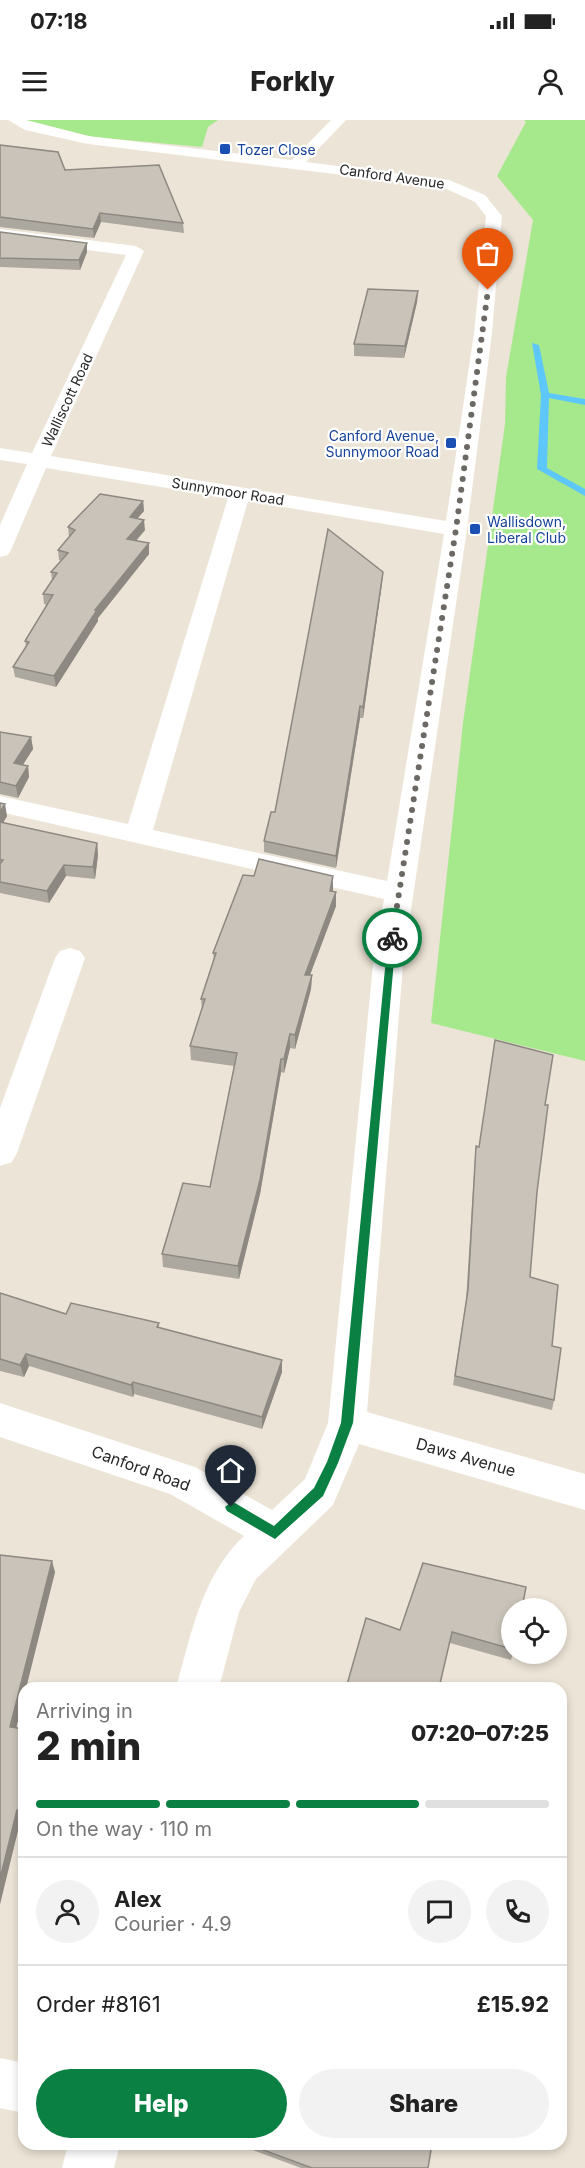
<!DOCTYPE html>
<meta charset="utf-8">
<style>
:root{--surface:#fff;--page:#f2f2f2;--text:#222;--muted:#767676;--line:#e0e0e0;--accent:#0b8043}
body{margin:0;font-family:Inter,sans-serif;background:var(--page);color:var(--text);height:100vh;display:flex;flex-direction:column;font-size:22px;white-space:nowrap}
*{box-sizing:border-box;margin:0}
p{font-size:20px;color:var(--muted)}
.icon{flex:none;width:33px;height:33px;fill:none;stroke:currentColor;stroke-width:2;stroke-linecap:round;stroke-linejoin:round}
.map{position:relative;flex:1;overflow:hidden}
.drawer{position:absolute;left:18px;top:1562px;width:549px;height:468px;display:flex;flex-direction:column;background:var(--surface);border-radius:18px;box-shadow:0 3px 9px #0003}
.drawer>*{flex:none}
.fabs{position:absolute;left:501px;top:1478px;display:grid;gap:12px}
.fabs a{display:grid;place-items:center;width:66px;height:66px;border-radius:50%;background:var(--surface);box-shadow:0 3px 9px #0003;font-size:30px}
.pin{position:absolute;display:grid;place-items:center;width:51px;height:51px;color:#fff;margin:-62px -26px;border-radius:50% 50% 50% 0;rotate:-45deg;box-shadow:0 0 6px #0007}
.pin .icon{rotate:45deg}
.courier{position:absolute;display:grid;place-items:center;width:60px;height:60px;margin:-30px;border:4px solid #0b8043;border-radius:50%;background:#fff;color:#222;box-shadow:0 2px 8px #0007}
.overview em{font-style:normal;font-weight:800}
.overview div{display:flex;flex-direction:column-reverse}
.overview{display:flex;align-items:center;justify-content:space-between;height:102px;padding:0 18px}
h1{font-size:39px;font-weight:800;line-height:45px}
.bar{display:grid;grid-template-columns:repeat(4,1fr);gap:9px 6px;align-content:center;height:72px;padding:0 18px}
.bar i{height:8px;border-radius:4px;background:var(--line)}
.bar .current{background:var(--accent)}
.bar p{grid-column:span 4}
.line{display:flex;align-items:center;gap:15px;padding:0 18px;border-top:2px solid var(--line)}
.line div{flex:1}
.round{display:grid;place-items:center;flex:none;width:63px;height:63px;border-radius:32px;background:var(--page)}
.button{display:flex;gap:12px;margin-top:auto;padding:12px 18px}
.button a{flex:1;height:69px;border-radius:36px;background:var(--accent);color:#fff;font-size:24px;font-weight:800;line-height:69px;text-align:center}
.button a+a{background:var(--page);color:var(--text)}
.status{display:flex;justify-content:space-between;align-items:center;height:42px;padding:0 30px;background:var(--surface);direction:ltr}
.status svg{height:16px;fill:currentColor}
header{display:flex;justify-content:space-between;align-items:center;height:78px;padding:0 18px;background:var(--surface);font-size:27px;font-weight:800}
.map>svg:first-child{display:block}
</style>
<div class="status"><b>07:18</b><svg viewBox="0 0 49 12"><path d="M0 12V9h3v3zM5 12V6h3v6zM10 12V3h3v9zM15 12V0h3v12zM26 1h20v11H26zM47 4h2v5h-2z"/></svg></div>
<header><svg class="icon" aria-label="menu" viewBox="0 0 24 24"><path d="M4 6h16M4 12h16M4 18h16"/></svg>Forkly<svg class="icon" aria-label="person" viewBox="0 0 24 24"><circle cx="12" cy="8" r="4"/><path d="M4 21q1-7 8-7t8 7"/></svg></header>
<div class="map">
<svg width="585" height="2048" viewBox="0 0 585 2048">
<rect width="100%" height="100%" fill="#ece4d6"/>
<g fill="#a6e98c">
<path d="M25,0H218L208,7L202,27L93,17Z"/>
<path d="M524,0H585V941L431,903L463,603L505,304L506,257L533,100L497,56L526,2Z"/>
</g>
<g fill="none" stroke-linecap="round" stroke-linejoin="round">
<path fill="#5dc7fa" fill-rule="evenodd" d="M532,223L539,225L549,273L585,279V285L549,278L547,348L585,369V376L537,349L541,275Z"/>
<g fill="#fff" fill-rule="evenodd">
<path d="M8,0H26L88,16L292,40L331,0H346L306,42L449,60L485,75L502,96L492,213L467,409L403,845L367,1292L585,1354V1390L359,1324L333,1385L256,1459L239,1492L219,1568H176C191,1515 202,1455 244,1416L170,1374L0,1317V1283L195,1347L272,1390L305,1359L328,1303L373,845L384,779L0,692V676L128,704L228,378L46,348L11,430L8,435L0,437V405L27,344L0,340V328L32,333L126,135L0,119V109L136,126L144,131L51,336L446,401L474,213L486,96L475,82L442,67L88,24L25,10ZM248,381L444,414L387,761L153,710Z"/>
<path d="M70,828L80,831L85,838L17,1033L12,1042L0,1046V988L55,838L60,831Z"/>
<path d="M0,1938L24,1943V1993L0,1988Z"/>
<path d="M68,2024H120L114,2048H62Z"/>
</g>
</g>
<g fill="#ada89f">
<path d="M0,25L65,50L183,103L184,113L101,102L94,118L0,107Z"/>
<path d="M0,112L87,132L80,150L0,147Z"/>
<path d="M418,171L417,182L404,238L354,236V224Z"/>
<path d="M143,381L144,391L137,398L145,410L136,421L149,423V434L98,498V501L56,567L15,557L13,547L26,527L25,521L47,485L44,484L43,474L52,460L51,452L61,441L59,440L58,430L69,418L68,407Z"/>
<path d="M382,463L363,598H360L336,748L264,732V721L275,692Z"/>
<path d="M0,612L31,617L33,629L23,645L28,646L29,657L18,678L0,674Z"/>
<path d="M0,683L7,696L3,703L97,723L98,735L95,759L66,756L49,783L0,773Z"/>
<path d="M332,771L336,772V786L310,855H312L311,869L295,929L290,928L284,953L281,952L260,1074L239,1159L163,1147L162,1134L210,1067L234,946L191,940L190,926L202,889L201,879L214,839L213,833Z"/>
<path d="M545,985L537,1072L530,1157L552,1226L554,1280L552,1290L453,1265L466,1180L475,1037L476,1026L479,1027Z"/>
<path d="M0,1173L66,1194L159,1203V1207L282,1252L262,1309L134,1274L133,1277L29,1246L24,1257L0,1251Z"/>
<path d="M0,1435L55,1452L26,1568H24V1577L16,1608L24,1609V1699L21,1698L0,1784Z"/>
<path d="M512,1488V1533H513L511,1540L450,1523L400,1510Z"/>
<path d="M250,2025L428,2048H301L250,2029Z"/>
</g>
<g fill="#8d8882">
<path d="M100,93L101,102L94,118L93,109Z"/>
<path d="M87,123V132L80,150L79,140Z"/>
<path d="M418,171L417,182L404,238L405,226Z"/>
<path d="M143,381L144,391L130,407V397Z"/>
<path d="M144,400L145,410L128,430L127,419Z"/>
<path d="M149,423V434L98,498V501L56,567L54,556L95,490Z"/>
<path d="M383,452L382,463L363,598V587Z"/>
<path d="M360,586V598L336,748V736Z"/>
<path d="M31,617L33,629L16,655L14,643Z"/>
<path d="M28,646L29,657L18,678L16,666Z"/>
<path d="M5,684L7,696L0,708V692Z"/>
<path d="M97,723L98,735L95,759L93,747Z"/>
<path d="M64,745L66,756L49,783L47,771Z"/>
<path d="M333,756V770L330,785V771Z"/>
<path d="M336,772V786L305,868V855Z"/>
<path d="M312,855L311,869L295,929V915Z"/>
<path d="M290,914V928L284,953V939Z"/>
<path d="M281,939V952L260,1074L239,1159L238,1146Z"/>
<path d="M26,1234L29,1246L24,1257L20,1245Z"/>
<path d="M282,1240V1252L262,1309V1297Z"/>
<path d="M133,1262L134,1274L133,1277L131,1265Z"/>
<path d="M52,1441L55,1452L26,1568H24V1577L14,1616L10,1607Z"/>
<path d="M24,1678V1697L21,1690Z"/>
<path d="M17,1690L21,1698L0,1784V1759Z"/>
</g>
<g fill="#c9c3b9" stroke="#8d8882" stroke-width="1.5">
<path d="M0,25L58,32L65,50L159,45L183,103L100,93L93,109L0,97Z"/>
<path d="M0,112L87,123L79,140L0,138Z"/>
<path d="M368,169L418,171L405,226L354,224Z"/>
<path d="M100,374L143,381L130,397L144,400L127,419L149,423L95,490H97L54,556L13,547L29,522L25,521L53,475L43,474L57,453L51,452L68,433L58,430L75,410L68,407Z"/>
<path d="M328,409L383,452L363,587L360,586L336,736L264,721L271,692H275Z"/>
<path d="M0,612L31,617L14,643L28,646L16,666L0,662Z"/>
<path d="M0,683L5,684L0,692Z"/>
<path d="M0,702L97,723L93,747L64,745L47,771L0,762V744L3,740H0Z"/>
<path d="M259,739L333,756L330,771L336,772L305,855H312L295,915L290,914L284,939H281L260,1060L238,1146L162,1134L183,1063L210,1067L237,933L190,926L205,879H201L216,833H213L243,755L254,756Z"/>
<path d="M495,920L553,935L545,985H548L537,1072L530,1157L558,1165L552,1226L561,1228L554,1280L455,1256L468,1170L476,1026L479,1027Z"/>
<path d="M0,1173L66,1194L71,1183L159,1203L157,1207L282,1240L262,1297L133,1262L131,1265L26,1234L20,1245L0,1239Z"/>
<path d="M0,1435L52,1441L10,1607L24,1609V1678L21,1690H17L0,1759Z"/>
<path d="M423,1443L526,1467L522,1488H512V1529L452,1512L439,1568H346L366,1498L400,1510Z"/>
<path d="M250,2024H432L428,2048H312L250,2025Z"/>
</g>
<path fill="#0b8043" d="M392,815L396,818L353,1303L338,1343L323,1376L275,1419L227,1391L225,1387L231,1382L235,1383L274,1406L314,1368L327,1342L341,1303L388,818Z"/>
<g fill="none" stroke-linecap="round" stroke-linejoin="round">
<path stroke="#6c6964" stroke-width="6" stroke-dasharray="0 10.8" d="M392,818L456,409L488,170"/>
</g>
<g fill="#1a4fb4" stroke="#fff" stroke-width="2">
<rect x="219" y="23" width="12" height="12" rx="3"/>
<rect x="445" y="317" width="12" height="12" rx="3"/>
<rect x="469" y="403" width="12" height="12" rx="3"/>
</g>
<g text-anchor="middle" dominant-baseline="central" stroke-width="4.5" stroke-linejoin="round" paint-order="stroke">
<g font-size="14" fill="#164399" stroke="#fff" text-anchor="start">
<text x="237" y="29">Tozer Close</text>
<text x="439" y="315" text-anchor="end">Canford Avenue,<tspan x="439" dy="16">Sunnymoor Road</tspan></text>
<text x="487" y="401">Wallisdown,<tspan x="487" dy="16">Liberal Club</tspan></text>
</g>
<g font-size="14" fill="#272727" stroke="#fff">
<text transform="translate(392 56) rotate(8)">Canford Avenue</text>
<text transform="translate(67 280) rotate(-65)">Walliscott Road</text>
<text transform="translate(228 371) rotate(9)">Sunnymoor Road</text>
</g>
<g font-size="16" fill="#272727" stroke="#fff">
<text transform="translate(466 1337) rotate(16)">Daws Avenue</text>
<text transform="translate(141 1348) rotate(20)">Canford Road</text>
</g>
</g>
</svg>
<div class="fabs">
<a><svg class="icon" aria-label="locate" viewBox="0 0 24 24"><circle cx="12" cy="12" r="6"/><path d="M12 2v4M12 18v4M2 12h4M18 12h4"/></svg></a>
</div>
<div class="pin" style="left:488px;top:170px;background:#ea580c"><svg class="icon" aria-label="bag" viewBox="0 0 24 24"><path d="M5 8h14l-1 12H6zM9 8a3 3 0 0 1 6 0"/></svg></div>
<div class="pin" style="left:231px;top:1387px;background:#1f2937"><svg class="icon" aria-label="home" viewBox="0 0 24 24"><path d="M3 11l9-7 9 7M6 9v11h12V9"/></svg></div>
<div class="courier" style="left:392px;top:818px"><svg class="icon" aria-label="bike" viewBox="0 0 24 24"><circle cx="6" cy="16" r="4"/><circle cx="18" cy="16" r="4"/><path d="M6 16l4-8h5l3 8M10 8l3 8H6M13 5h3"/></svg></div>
<section class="drawer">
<div class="overview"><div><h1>2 min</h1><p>Arriving in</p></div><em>07:20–07:25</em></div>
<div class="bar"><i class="current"></i><i class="current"></i><i class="current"></i><i></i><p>On the way · 110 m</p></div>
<div class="line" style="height:108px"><a class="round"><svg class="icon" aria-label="person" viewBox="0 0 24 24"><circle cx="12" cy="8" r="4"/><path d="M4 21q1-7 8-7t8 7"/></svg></a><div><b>Alex</b><p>Courier · 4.9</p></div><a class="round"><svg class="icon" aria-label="chat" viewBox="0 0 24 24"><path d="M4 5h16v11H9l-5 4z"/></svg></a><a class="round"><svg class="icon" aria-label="phone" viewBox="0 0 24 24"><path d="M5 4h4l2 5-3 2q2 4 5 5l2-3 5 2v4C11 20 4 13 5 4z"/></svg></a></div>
<div class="line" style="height:78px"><div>Order #8161</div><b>£15.92</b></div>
<div class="button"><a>Help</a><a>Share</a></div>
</section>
</div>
